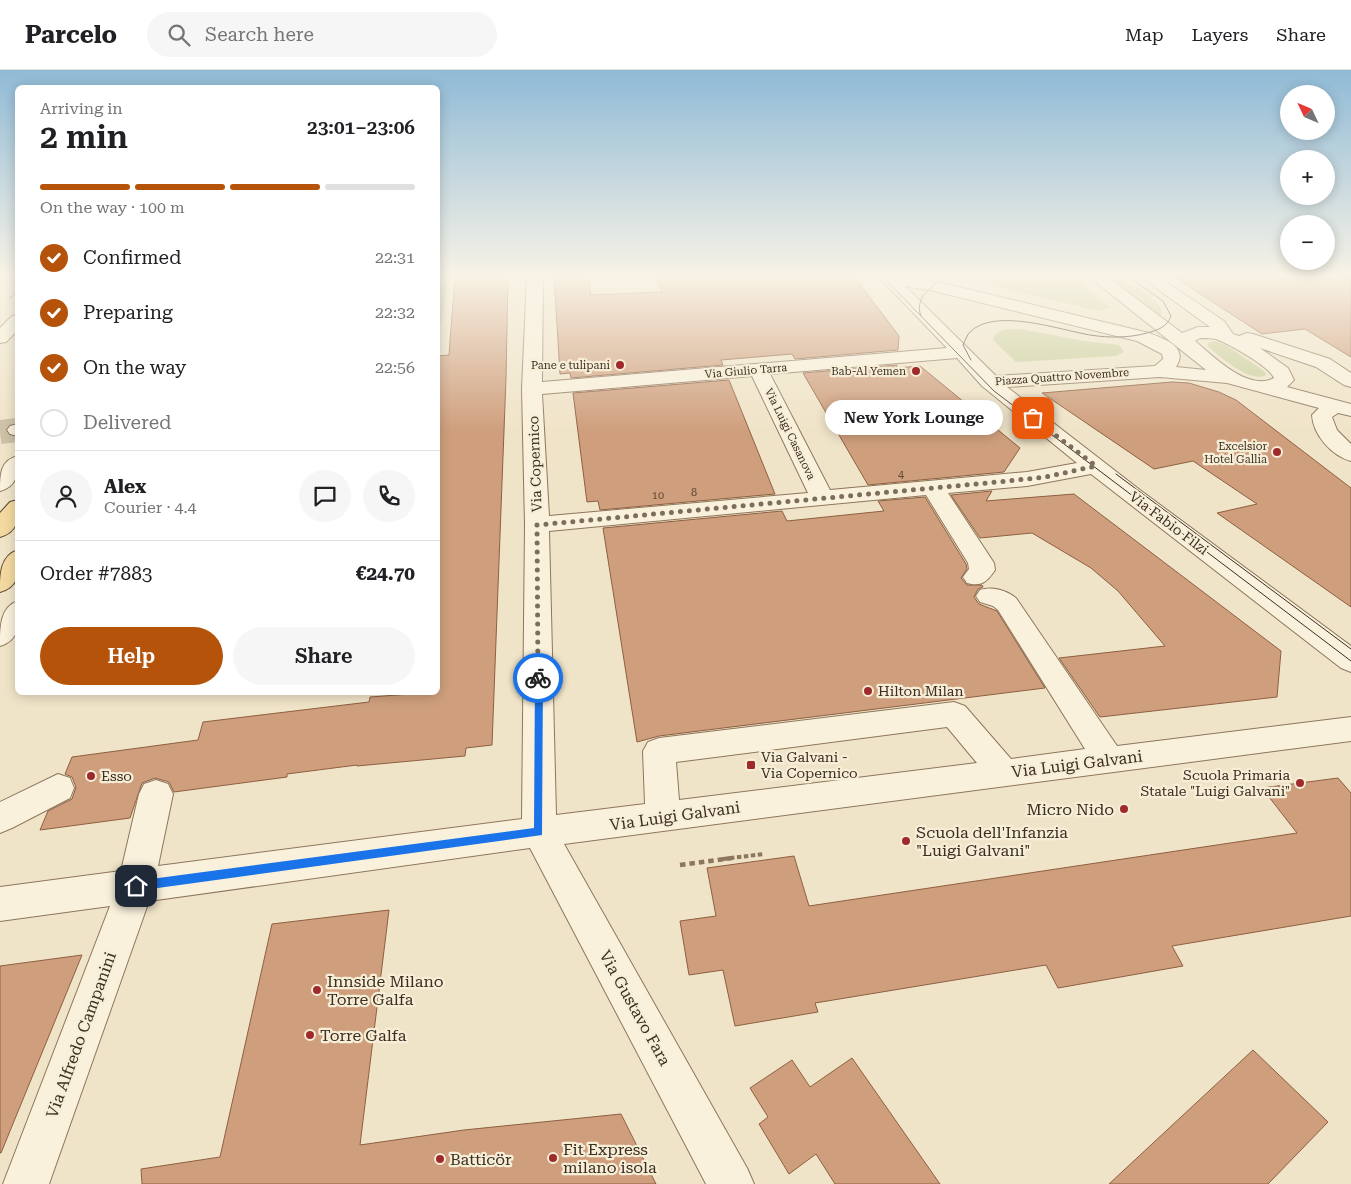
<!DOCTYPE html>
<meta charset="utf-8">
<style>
:root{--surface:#fff;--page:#f6f6f6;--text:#202124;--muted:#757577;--line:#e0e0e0;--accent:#b45309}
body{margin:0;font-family:"Roboto Serif",serif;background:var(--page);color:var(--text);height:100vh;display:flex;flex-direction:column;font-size:19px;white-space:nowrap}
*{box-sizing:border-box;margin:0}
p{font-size:16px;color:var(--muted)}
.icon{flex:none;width:28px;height:28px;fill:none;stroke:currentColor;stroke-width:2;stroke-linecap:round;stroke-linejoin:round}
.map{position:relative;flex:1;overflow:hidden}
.sheet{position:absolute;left:15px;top:15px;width:425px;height:610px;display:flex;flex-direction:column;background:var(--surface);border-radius:8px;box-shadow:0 2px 12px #0003}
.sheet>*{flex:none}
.needle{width:32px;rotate:314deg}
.tools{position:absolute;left:1280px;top:15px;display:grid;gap:10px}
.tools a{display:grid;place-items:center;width:55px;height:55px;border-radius:50%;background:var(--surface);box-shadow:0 2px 12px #0003;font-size:25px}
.pin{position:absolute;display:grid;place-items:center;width:42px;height:42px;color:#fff;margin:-21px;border-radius:10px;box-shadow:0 2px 8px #0006}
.courier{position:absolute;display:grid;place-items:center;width:50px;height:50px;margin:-25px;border:4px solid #1a73e8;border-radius:50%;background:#fff;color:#222;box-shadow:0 1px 6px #0007}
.bubble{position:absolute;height:35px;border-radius:18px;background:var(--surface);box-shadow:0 2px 12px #0003;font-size:16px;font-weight:600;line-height:35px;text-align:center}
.headline em{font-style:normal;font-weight:600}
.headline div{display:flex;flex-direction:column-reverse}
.headline{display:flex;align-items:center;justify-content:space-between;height:85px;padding:0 25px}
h1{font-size:32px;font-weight:600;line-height:38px}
.bar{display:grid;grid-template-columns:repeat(4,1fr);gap:8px 5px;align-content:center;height:60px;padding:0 25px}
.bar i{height:6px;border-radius:4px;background:var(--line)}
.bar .current{background:var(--accent)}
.bar p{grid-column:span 4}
.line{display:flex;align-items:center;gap:12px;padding:0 25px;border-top:1px solid var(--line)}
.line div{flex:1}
.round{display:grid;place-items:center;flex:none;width:52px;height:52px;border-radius:26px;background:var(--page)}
ol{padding:0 25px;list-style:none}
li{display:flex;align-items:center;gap:15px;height:55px}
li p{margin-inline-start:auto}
li .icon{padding:5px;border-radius:50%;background:var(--accent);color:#fff;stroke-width:4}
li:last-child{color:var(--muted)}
li i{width:28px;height:28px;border:2px solid var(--line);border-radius:50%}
.cta{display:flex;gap:10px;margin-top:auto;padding:10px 25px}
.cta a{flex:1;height:58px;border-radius:30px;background:var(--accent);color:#fff;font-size:20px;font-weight:600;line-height:58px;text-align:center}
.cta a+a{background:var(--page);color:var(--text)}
header{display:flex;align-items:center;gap:30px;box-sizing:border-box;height:70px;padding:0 25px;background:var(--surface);border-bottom:1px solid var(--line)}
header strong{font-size:24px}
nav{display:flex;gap:28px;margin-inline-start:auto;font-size:18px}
.search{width:350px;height:45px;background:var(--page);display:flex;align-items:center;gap:12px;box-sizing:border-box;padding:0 18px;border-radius:28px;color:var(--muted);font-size:19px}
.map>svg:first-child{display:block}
</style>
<header>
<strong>Parcelo</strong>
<div class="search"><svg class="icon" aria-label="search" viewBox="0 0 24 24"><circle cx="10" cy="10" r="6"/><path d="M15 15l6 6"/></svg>Search here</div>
<nav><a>Map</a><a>Layers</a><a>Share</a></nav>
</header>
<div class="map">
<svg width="1351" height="1114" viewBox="0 0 1351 1114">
<rect width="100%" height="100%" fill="#f0e4c8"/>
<g fill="#c9cf9b">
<path d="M986,205H1070L1110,237L1099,241L963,209Z"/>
<path d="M1104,205C1124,210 1148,220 1161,238V247Z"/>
<path d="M447,215L438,270V216Z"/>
<path d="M1021,259L1084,271L1119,275L1124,282L1116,286L1016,292L993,270C996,258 1010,259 1021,259Z"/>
<path d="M1214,271L1226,275L1264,301L1266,305C1251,314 1218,286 1207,275L1208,273Z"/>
</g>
<g fill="#cf9f7d" stroke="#8d5f41">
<path d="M455,205H508L506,308L492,675L466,678L465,686L357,696V695L287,704V707L174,722L169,712L155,708L142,713L130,748L40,760L48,741L72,729L76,717L72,707L65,704L72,687L198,670L203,652L369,632L370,627L438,622V286L449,285Z"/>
<path d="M554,205H588L591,225L662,222L655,205H853L899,266L898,280L795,289L792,284L721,290L723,295L571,308L570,303L560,304Z"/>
<path d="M1171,205H1351V287L1305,259L1262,264Z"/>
<path d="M897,295L896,298L920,296L1020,378L1004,402L868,415L803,303Z"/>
<path d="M729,310L775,424L600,440L598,431L587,432L573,323Z"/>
<path d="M1172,312L1189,313L1219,322L1236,330L1351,418V537L1217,443L1257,434L1193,391L1154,399L1042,323Z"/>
<path d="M992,421L986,431L1074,424L1281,581L1277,627L1100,647L1059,588L1165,576L1118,521L1091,498L1032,463L980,468L951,425Z"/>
<path d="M925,427L966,494L967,499L961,508L967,515H982L983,517L978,519L974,527L979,534L997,541L1045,618L659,666L637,672L603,458L782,441L787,451L884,441L878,431Z"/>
<path d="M1338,708L1351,723V846L1172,876L1183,896L1058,918L1046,895L815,933L818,942L735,956L723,900L689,905L680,851L716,846L707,798L794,786L809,836L1297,763L1262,718Z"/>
<path d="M389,840L360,1075L464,1060L621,1044L656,1114H142L141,1099L220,1087L272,854Z"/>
<path d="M82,885L1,1083H0V896Z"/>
<path d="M1253,980L1328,1052L1268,1114H1109Z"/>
<path d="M852,988L940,1114H835L816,1084L789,1104L759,1054L768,1047L750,1018L792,990L810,1017Z"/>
</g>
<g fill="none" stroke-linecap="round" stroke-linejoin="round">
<path stroke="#ccc0a6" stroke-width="24" stroke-dasharray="24 12" stroke-linecap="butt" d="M0,362L17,360"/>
<g stroke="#8d765c" stroke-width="2">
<g id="minor">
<path d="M527,205H543L542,312L947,278L877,205H897L934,211L1149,263C1165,269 1189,277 1176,297L1206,300L1087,205H1105L1182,263L1198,257H1210L1138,205H1156L1224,251L1233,264L1239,266L1247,263L1253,264L1330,289L1351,303V317L1344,315L1316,297L1260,278L1288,298L1294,310L1287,317L1351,334V346L1338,343L1332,347L1337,360L1351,374V391C1332,386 1313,365 1312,345L1319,338L1227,313L1160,307L1007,317L1140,420L1351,576V602L1341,598L1091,404L1027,416L948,423L994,493L995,500C987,512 981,517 967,513L963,507L969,499L968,493L926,425L549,461L556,745L645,734L643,681L648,672L659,668L954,632L965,636L1011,689L1085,679L998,540L993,536L980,532L976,526L980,520C992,516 1006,520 1016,528L1117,676L1351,647V671L564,774L747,1098L754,1114H706L530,778L149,831L49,1114H3L110,836L0,851V817L121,801L139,724L144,714L156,710L168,714L173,724L158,796L522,749L525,455L522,319ZM905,216L934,221L1137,271L1162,284L1163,289L1155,296L996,306ZM1200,268C1206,268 1211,268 1216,269C1229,274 1269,296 1274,308C1248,322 1213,286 1195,271ZM957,288L982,316L1077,393L1027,402L830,420L770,304ZM752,306L808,423L549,446L542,324ZM947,657L977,693L679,730L676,692Z"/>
<path d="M18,245V260L6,272L0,273V258L12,246Z"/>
<path d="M18,354V366L10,364L7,360L10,356Z"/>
<path d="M18,386C18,402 18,416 0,421C0,405 0,390 18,386Z"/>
<path d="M18,531C18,550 22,570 0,576C0,557 0,537 18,531Z"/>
<path d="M58,704L70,708L74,718L70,728L12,758L0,763V732Z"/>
</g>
</g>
<g stroke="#5b4430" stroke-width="2">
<g id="major">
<path d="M18,430C18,447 20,461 0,467V443L10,432Z"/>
<path d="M18,480C18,498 22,516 0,522C0,504 0,486 18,480Z"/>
</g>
</g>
<path stroke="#8d765c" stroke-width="2" stroke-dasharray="2.5 2" stroke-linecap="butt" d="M10,228L18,222"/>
<path stroke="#8d765c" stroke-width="4" stroke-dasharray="4.5 2.5" stroke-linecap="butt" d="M723,789L764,784"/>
<path stroke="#8d765c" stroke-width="4.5" stroke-dasharray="5.5 4" stroke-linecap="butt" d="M680,795L732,788"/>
<use href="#minor" fill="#faf1dc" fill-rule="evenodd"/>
<use href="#major" fill="#f3d9a0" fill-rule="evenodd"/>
<g stroke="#3d2e20" stroke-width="1">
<path d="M881,205L994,321L1351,591"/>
<path d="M921,246C913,227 934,215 947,205"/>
<path d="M971,290L963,275C965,271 967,265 970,262C995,237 1060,260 1090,265C1109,268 1129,268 1147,263C1158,260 1167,257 1171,246L1163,231L1126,205"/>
<path d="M1116,404L1351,579"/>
</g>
</g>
<linearGradient id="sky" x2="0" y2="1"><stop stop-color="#8fbad6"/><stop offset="0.57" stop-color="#f8f3e6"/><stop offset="1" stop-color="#f8f3e6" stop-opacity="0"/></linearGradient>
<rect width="1351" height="361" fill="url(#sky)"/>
<path fill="#1a73e8" d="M535,605H541L543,608L542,765L136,821L132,820L131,816L132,813L136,811L534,758Z"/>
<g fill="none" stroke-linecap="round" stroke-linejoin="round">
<path stroke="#7c6e5b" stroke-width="5" stroke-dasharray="0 9" d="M538,608L537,455L1008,411L1045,407L1096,396L1033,348"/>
</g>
<g fill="#9e2a2b" stroke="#f7eed8" stroke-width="2">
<circle cx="620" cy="295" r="5"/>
<circle cx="916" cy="301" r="5"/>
<circle cx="1277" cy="382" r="5"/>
<circle cx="868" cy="621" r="5"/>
<rect x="746" y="690" width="10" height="10" rx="2.5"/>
<circle cx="91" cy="706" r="5"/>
<circle cx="1300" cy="713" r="5"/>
<circle cx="1124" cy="739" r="5"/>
<circle cx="906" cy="771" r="5"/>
<circle cx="317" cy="920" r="5"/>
<circle cx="310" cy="965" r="5"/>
<circle cx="553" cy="1088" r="5"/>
<circle cx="440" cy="1089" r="5"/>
</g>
<g text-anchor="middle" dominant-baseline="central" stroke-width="4.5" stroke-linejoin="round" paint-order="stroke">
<g font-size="11" fill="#3d2e20" stroke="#f7eed8" text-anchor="end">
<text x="610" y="295">Pane e tulipani</text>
<text x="906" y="301">Bab-Al Yemen</text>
<text x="1267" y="376">Excelsior<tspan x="1267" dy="13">Hotel Gallia</tspan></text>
</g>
<g font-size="11" fill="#3d2e20" stroke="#f7eed8">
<text transform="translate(746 301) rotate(-5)">Via Giulio Tarra</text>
<text transform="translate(1062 307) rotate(-4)">Piazza Quattro Novembre</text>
<text transform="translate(790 364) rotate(64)">Via Luigi Casanova</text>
</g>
<g font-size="11" fill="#624a37">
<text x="901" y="404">4</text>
<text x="694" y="422">8</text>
<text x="658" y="425">10</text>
</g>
<g font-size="14" fill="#3d2e20" stroke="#f7eed8">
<text transform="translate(535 394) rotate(-92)">Via Copernico</text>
<text transform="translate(1169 453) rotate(37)">Via Fabio Filzi</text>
</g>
<g font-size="14" fill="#3d2e20" stroke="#f7eed8" text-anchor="start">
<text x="878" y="621">Hilton Milan</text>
<text x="761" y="687">Via Galvani -<tspan x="761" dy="16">Via Copernico</tspan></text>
<text x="1290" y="705" text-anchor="end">Scuola Primaria<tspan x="1290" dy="16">Statale "Luigi Galvani"</tspan></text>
<text x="101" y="706">Esso</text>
</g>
<g font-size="16" fill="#3d2e20" stroke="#f7eed8">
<text transform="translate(1077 694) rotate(-7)">Via Luigi Galvani</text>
<text transform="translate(675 746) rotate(-8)">Via Luigi Galvani</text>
<text transform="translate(635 938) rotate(61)">Via Gustavo Fara</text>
<text transform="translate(81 965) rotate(-70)">Via Alfredo Campanini</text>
</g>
<g font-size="16" fill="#3d2e20" stroke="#f7eed8" text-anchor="start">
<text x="1114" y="739" text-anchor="end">Micro Nido</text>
<text x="916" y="762">Scuola dell'Infanzia<tspan x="916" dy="18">"Luigi Galvani"</tspan></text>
<text x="327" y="911">Innside Milano<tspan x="327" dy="18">Torre Galfa</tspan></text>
<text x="320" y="965">Torre Galfa</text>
<text x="563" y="1079">Fit Express<tspan x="563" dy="18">milano isola</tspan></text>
<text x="450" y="1089">Batticör</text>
</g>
</g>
</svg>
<div class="tools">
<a><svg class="needle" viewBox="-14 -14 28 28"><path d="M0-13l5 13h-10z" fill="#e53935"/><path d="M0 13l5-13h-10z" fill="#757577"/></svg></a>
<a>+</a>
<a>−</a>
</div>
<div class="pin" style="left:1033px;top:348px;background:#ea580c"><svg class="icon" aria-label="bag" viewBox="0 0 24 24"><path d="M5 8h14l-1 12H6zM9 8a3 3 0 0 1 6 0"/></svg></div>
<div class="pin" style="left:136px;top:816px;background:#1f2937"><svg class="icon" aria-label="home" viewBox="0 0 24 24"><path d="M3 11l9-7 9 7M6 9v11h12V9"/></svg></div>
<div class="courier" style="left:538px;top:608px"><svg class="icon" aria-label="bike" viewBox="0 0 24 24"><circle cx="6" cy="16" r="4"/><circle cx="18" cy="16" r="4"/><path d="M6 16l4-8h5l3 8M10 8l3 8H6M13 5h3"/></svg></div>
<div class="bubble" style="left:825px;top:330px;width:178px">New York Lounge</div>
<section class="sheet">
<div class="headline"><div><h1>2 min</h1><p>Arriving in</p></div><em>23:01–23:06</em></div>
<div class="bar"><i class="current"></i><i class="current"></i><i class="current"></i><i></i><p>On the way · 100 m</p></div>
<ol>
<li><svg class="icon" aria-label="check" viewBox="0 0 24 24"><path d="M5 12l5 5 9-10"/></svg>Confirmed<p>22:31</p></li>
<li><svg class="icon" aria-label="check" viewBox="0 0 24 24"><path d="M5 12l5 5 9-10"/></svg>Preparing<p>22:32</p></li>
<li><svg class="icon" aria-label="check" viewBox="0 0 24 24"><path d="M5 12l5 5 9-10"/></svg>On the way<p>22:56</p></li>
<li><i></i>Delivered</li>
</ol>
<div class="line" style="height:90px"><a class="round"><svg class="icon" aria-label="person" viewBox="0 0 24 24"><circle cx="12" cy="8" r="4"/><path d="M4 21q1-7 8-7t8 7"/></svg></a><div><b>Alex</b><p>Courier · 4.4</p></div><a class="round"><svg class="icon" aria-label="chat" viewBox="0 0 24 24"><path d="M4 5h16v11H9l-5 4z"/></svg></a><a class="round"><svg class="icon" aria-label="phone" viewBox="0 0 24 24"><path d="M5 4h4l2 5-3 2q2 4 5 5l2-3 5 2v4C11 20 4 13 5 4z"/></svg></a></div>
<div class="line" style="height:65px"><div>Order #7883</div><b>€24.70</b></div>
<div class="cta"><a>Help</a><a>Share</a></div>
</section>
</div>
